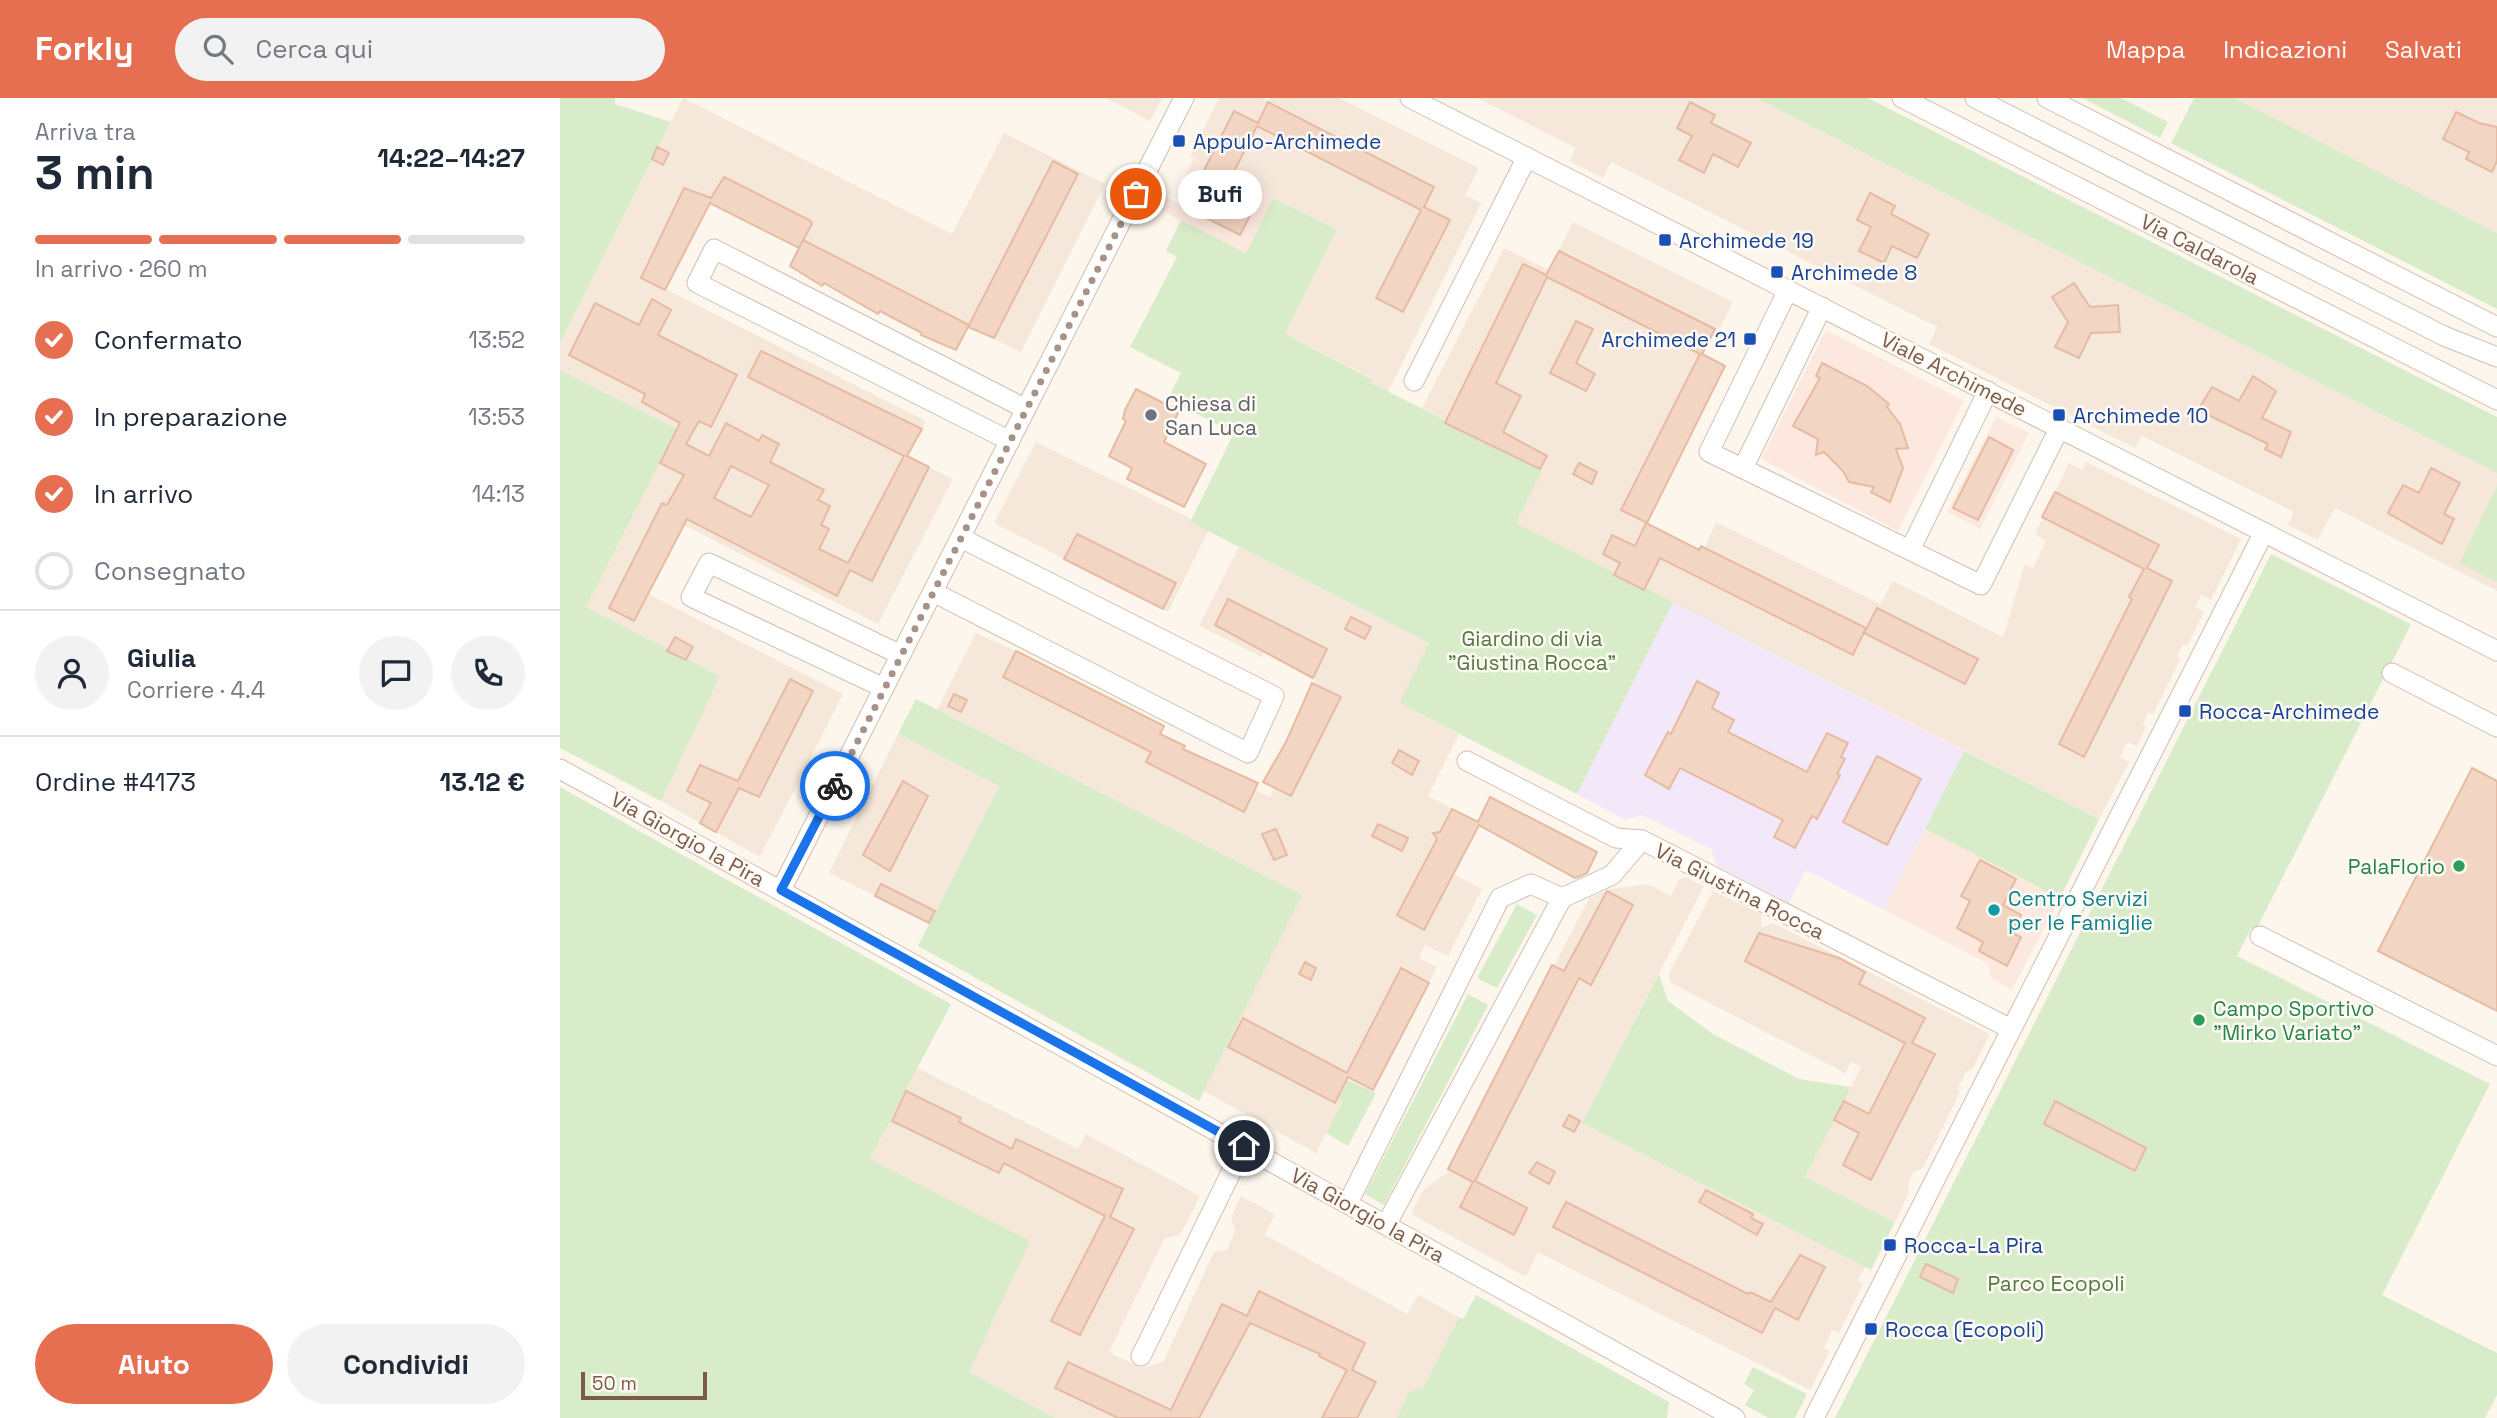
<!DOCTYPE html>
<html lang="it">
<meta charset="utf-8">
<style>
:root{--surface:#fff;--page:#f2f2f3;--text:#1f2937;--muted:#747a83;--line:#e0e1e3;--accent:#e76f51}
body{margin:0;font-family:"Space Grotesk",sans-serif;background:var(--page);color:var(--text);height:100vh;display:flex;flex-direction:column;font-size:26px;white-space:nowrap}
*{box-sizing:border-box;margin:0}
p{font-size:23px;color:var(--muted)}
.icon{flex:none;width:38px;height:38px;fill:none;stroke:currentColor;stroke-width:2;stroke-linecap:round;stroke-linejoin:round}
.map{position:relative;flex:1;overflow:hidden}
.drawer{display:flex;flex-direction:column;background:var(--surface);width:560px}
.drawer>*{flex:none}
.scale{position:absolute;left:21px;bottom:18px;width:126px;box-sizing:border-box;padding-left:7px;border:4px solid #7a5c4d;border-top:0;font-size:19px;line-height:24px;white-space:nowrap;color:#7a5c4d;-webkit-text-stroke:5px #fffaf3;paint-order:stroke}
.pin{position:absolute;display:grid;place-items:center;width:60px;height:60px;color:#fff;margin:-30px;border:4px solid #fff;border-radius:50%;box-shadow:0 2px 7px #0007}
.courier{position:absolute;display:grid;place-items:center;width:70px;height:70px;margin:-35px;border:5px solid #1a73e8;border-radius:50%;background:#fff;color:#222;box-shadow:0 2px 9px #0007}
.bubble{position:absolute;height:49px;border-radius:24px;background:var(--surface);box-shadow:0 4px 18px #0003;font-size:23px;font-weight:600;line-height:49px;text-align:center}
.head em{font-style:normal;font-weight:600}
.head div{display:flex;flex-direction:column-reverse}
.head{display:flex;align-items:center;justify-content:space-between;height:119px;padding:0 35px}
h1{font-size:46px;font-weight:600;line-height:52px}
.bar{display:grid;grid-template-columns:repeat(4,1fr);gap:10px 7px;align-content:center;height:84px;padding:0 35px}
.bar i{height:9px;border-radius:5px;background:var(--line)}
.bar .selected{background:var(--accent)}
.bar p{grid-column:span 4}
.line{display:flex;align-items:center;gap:18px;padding:0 35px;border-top:2px solid var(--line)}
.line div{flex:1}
.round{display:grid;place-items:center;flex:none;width:74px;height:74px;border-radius:37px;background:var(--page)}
ol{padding:0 35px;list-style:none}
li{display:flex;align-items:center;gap:21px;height:77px}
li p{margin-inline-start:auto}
li .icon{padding:7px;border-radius:50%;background:var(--accent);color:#fff;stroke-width:4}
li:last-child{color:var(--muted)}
li i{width:38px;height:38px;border:4px solid var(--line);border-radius:50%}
.cta{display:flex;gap:14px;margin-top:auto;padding:14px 35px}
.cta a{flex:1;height:80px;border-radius:42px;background:var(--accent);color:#fff;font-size:28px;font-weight:600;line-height:80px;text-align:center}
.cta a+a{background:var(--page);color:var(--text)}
header{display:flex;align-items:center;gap:42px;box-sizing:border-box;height:98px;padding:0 35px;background:var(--accent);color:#fff}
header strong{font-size:33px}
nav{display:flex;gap:38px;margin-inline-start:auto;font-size:24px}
.search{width:490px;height:63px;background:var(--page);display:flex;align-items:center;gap:18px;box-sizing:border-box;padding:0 24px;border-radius:38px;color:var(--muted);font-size:26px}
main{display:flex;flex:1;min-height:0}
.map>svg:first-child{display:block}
</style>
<header>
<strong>Forkly</strong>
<div class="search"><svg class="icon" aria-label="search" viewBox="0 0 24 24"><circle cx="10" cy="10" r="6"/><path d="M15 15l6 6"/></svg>Cerca qui</div>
<nav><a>Mappa</a><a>Indicazioni</a><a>Salvati</a></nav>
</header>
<main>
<section class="drawer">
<div class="head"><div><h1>3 min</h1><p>Arriva tra</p></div><em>14:22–14:27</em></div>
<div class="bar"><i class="selected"></i><i class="selected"></i><i class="selected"></i><i></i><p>In arrivo · 260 m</p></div>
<ol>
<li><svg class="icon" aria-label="check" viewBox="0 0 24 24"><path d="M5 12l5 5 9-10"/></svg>Confermato<p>13:52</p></li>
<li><svg class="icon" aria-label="check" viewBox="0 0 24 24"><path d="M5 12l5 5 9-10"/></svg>In preparazione<p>13:53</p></li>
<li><svg class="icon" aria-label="check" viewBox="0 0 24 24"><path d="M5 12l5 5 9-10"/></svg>In arrivo<p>14:13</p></li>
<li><i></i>Consegnato</li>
</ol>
<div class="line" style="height:126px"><a class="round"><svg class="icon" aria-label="person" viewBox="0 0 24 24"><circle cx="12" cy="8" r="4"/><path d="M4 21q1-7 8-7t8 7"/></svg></a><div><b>Giulia</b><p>Corriere · 4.4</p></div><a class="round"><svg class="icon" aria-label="chat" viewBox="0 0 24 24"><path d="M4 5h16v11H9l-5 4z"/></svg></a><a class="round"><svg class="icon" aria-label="phone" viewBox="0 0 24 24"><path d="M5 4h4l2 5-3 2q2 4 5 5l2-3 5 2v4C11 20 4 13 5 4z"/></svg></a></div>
<div class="line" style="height:91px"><div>Ordine #4173</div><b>13.12 €</b></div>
<div class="cta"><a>Aiuto</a><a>Condividi</a></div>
</section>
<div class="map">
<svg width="1937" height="1320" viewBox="0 0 1937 1320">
<rect width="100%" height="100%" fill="#fdf6ec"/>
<g fill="#f5e8da">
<path d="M123,0L392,136L444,35L545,86L461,254L409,229L396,252L230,168L239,149L150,104L105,191L366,323L347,358L393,381L318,526L124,427L88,496L283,596L200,759L101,703L160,578L26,509L117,331L0,272V245Z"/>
<path d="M546,0H602L590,23Z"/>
<path d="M659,0H702L709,3L711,0H779L919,70L905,97L921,105L828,294L810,285L812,280L725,236L777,132L630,58Z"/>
<path d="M917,0H1196L1937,375V493L1775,410L1758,442L1728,427L1734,414L1582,338L1575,350L1369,246L1377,229L1051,64L1043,80L1009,63L1016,50Z"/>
<path d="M1675,0H1937V135Z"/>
<path d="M1013,124L1173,204L1160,230L1155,231L1142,256L1165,268L1087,425L1138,451L1141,448L1145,449L1156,424L1320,506L1333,483L1443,539L1465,466L1473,470L1486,443L1475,436L1509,365L1522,372L1526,364L1681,441L1651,502L1641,497L1635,509L1644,514L1627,548L1623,546L1617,558L1621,560L1593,616L1588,615L1583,626L1586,628L1577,648L1567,644L1560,659L1569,664L1539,721L956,425L983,371L862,310L944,150L989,172Z"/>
<path d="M476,344L631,421L630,424L648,433L608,514L434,425Z"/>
<path d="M679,449L869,545L839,605L899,636L868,698L918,724L930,699L1037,754L1022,784L919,727L893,776L922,791L888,858L865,847L859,860L877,869L813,992L789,980L779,1000L783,1003L756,1055L644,993L741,797L377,612L416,535L456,553L599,639L697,688L695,692L710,699L714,690L706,686L756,586L754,577L705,553L702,559L639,528Z"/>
<path d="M338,636L439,688L369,825L269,775Z"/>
<path d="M1125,779L1144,788L1022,1025L1305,1169L1298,1183L1303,1186L1279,1235L1272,1232L1264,1250L1270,1253L1250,1292L978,1154L966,1179L851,1116L864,1091L888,1074L1029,800L1050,791L1088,786L1111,798L1118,783Z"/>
<path d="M1153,793L1201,816L1202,829L1213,825L1430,936L1413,970L1406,974L1397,992L1400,994L1363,1070L1353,1074L1348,1085L1349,1094L1335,1124L1245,1079L1301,969L1291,964L1285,975L1111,885L1109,876Z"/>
<path d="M358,970L518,1051L526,1036L640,1098L620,1137L605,1140L549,1254L581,1270L603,1264L654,1154L667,1152L675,1133L671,1119L681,1098L715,1116L705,1137L847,1216L858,1197L899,1219L864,1290L849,1294L837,1320H495L409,1274L310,1061Z"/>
</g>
<g fill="#fde8e0">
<path d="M634,60L713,100L686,155L589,106L595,94L624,108L635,87L624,81Z"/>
<path d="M1266,232L1404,303L1338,433L1201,361Z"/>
<path d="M1436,319L1469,335L1420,431L1387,414Z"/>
<path d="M1365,731L1500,800L1452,892L1432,881L1427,865L1324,812Z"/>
</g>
<path fill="#f3e8fa" d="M1113,504L1404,653L1324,812L1246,772L1229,805L1157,768L1151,751L1083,717L1065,722L1017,696Z"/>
<g fill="#d8ecc9">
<path d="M0,0H55V6L111,24L0,245Z"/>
<path d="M1196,0H1308L1937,319V375Z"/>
<path d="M1522,0H1561L1608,24L1600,40Z"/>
<path d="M1634,0H1675L1937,135V211L1611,45Z"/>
<path d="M713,100L777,132L725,236L812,281L811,285L983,371L956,425L1113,504L1017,696L839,605L869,545L630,424L674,335L608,301L621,275L570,249L617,159L606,153L621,122L686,155Z"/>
<path d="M0,272L117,331L26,509L160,578L101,703L0,650Z"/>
<path d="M1937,388V484L1899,465Z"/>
<path d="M1711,456L1851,526L1696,832L1691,830L1677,858L1930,986L1822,1197L1937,1255V1297L1925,1320H1275Z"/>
<path d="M356,601L742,797L639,1003L358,848L439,688L338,636Z"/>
<path d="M1404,653L1539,721L1500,800L1365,731Z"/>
<path d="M0,689L391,906L310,1061L470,1143L409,1274L495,1320H0Z"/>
<path d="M957,806L977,817L937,890L917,880Z"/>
<path d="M1099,876L1108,903L1153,936L1239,981L1291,989L1245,1079L1335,1124L1311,1172L1022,1025Z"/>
<path d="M908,896L928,907L824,1107L805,1096Z"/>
<path d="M788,982L816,995L788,1048L766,1035L783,1003L779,1000Z"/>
<path d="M916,1197L1109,1304L1107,1320H837L849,1294L864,1289L899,1219L903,1221Z"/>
<path d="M1193,1269L1247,1296L1235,1320H1208L1185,1307L1194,1292L1184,1286Z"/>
</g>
<g fill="#f3d5c3" stroke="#e6bba3" stroke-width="2" fill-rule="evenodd">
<path d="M708,4L874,89L864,109L890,122L843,214L816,200L861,112L697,28L665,91L696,106L680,137L624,109L632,88H636L674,13L698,25Z"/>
<path d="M1130,4L1155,17L1151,25L1191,45L1178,69L1153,56L1144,75L1119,62L1132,38L1117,30Z"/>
<path d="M1896,14L1919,25L1937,29V63L1932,74L1906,61L1909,54L1883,41Z"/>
<path d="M97,49L109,55L103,67L92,61Z"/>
<path d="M493,63L518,76L434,240L408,229Z"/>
<path d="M164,79L251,123L252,126L239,150L150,105L105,192L81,180L124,90L151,100Z"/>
<path d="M1310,95L1335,108L1331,116L1369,136L1357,160L1332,148L1324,165L1299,153L1311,129L1297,122Z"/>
<path d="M243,142L409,227L396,252L361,237L362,235L320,213L318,216L264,185L262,188L230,168Z"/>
<path d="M999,153L1155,231L1142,256L1165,268L1087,425L1061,412L1140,256L1007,189L987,179L936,285L961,298L943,334L987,358L980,371L885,325L963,166L986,177Z"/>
<path d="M1514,185L1530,209L1558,207L1560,234L1531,235L1519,260L1495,249L1508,224L1492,199Z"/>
<path d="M92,201L111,212L98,237L177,277L151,329L139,323L126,346L149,358L166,325L199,343L202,337L219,346L210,364L264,392L258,402L270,408L261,427L269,431L259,451L288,465L344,358L188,279L201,253L362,331L347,358L369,369L312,483L290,472L277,498L127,421L74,523L49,510L102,405L107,407L124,377L100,365L120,325L82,304L85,296L9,257L35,205L79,227ZM171,368L209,387L191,419L154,400Z"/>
<path d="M1016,223L1033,231L1016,265L1035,276L1026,293L990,275Z"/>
<path d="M1262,265L1307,288L1329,306L1327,309L1340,326L1348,350L1336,351L1343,370L1330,404L1311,394L1314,389L1289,384L1283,373L1264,354L1256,357L1258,341L1233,328L1260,280L1256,278Z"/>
<path d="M1693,278L1716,293L1702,320L1731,334L1721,359L1705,351L1708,346L1638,312L1652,289L1679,303Z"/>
<path d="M576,291L619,313L604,344L646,366L624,409L567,381L572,370L549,358L566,323L563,321L565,312Z"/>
<path d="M1429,339L1453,352L1418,422L1393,410Z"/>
<path d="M1019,365L1037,374L1032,386L1013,376Z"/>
<path d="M1871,370L1900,385L1884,416L1894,421L1882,446L1828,415L1843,387L1859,395Z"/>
<path d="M1495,394L1599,447L1587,470L1612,483L1524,659L1499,646L1572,501L1569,499L1584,471L1482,419Z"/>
<path d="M1086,425L1139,452L1141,448L1306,530L1293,557L1100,460L1084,492L1054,477L1060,465L1043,456L1052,437L1075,448Z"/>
<path d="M517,436L616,485L603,511L504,461Z"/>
<path d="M668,501L767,551L753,580L655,527Z"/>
<path d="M1317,510L1418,561L1405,586L1304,535Z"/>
<path d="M791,519L811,529L805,541L785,531Z"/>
<path d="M115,539L133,549L126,562L107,553Z"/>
<path d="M456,553L604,628L600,636L625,648L623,651L698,685L684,714L586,664L591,654L443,579Z"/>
<path d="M230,581L253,593L199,699L179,690L156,734L140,725L151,705L127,693L140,667L178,683Z"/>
<path d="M1137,583L1159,595L1152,610L1174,622L1168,634L1247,674L1267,635L1288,645L1281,659L1285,661L1277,676L1280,677L1257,721L1252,718L1235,750L1214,739L1223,722L1120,670L1109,691L1085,677L1108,634L1111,636Z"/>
<path d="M752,585L781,599L731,698L703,684L726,644Z"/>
<path d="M394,596L407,602L401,614L388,608Z"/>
<path d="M839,652L859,663L852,677L832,665Z"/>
<path d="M1317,658L1361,681L1327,747L1283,724Z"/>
<path d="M1912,670L1937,683V913L1818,853Z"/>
<path d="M343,683L368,698L330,773L303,757Z"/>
<path d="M930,699L1037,754L1027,775L1015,780L919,727L864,832L837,817L877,741L873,735L880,734L892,711L918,724Z"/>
<path d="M818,726L848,740L842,753L812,738Z"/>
<path d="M716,731L727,757L714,762L702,736Z"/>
<path d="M1420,762L1456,781L1443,807L1461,817L1452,835L1461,839L1447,868L1419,853L1423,844L1397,830L1410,803L1401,798Z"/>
<path d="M321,786L375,813L369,825L315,798Z"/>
<path d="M1047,793L1073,807L1031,887L1019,880L915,1083L967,1110L954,1137L900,1109L913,1084L888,1071L992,867L1004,873Z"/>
<path d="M1199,835L1279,860L1305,874L1299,886L1365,920L1352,945L1375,956L1311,1082L1283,1067L1299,1035L1274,1022L1284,1003L1309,1016L1345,945L1185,863Z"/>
<path d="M745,864L756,870L751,882L739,876Z"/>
<path d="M841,870L869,885L813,992L788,979L775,1005L668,949L683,920L787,975Z"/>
<path d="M346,993L401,1020L399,1024L452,1051L456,1041L563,1091L550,1119L574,1131L520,1237L491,1223L545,1118L444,1065L439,1075L332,1023Z"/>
<path d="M1495,1003L1586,1050L1575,1073L1484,1026Z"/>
<path d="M1009,1017L1020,1023L1014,1034L1003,1028Z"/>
<path d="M977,1064L995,1074L989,1086L969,1075Z"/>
<path d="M1146,1092L1193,1116L1191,1120L1203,1126L1197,1137L1139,1104Z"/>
<path d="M1006,1104L1188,1196L1190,1194L1211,1204L1240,1157L1265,1169L1238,1222L1215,1210L1202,1235L993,1129Z"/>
<path d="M1366,1166L1398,1181L1393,1195L1360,1179Z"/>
<path d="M699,1193L805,1245L792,1272L816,1284L797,1320H762L787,1272L759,1258L760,1256L690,1225L639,1320H558L495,1290L508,1264L611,1312L662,1206L687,1218Z"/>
</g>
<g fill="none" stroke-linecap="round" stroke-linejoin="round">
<g stroke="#d1beb0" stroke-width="21">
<g id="minor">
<path d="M850,0L1937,553"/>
<path d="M1342,0L1937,302"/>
<path d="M1415,0L1884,238L1937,259"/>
<path d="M1487,0L1937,229"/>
<path d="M1228,192L1149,354L1421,487L1500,329"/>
<path d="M854,283L967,59"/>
<path d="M450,343L137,185L154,151L466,311"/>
<path d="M1183,370L1262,209"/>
<path d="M1350,452L1428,293"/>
<path d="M373,494L688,655L714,598L401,440"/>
<path d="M1832,575L1937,629"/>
<path d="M324,590L131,499L149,465L341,557"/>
<path d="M907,663L1056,740L1082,742L1451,931"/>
<path d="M0,671L1175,1320"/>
<path d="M221,792L624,0"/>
<path d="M1700,838L1937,958"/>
<path d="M788,1105L940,800L971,786L1002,800"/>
<path d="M826,1127L1002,800L1052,777L1082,742"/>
<path d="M581,1258L684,1048"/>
<path d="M1254,1320L1704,434"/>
</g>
</g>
<use href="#minor" stroke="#fff" stroke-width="19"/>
</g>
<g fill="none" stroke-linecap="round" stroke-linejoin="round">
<path stroke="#a89285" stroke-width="7" stroke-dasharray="0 12.6" d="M275,688L576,96"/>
<path stroke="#1a73e8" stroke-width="9" d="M275,688L221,792L684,1048"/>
</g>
<g fill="#1a4fb4" stroke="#fffaf3" stroke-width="2.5">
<rect x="612" y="36" width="14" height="14" rx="3.5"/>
<rect x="1098" y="135" width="14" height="14" rx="3.5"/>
<rect x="1210" y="167" width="14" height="14" rx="3.5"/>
<rect x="1183" y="234" width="14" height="14" rx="3.5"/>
<rect x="1492" y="310" width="14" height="14" rx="3.5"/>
<rect x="1618" y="606" width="14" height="14" rx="3.5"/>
<rect x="1323" y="1140" width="14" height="14" rx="3.5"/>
<rect x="1304" y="1224" width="14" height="14" rx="3.5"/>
</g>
<circle fill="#6b7280" stroke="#fffaf3" stroke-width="2.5" cx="591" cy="317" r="7"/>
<g fill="#2e9e5b" stroke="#fffaf3" stroke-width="2.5">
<circle cx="1899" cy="768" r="7"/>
<circle cx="1639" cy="922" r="7"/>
</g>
<circle fill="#0f9aa8" stroke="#fffaf3" stroke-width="2.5" cx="1434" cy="812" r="7"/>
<g text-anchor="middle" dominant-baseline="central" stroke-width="5" stroke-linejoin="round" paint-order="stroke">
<g font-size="21" fill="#164399" stroke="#fffaf3" text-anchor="start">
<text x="633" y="43">Appulo-Archimede</text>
<text x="1119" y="142">Archimede 19</text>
<text x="1231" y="174">Archimede 8</text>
<text x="1176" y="241" text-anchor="end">Archimede 21</text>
<text x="1513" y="317">Archimede 10</text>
<text x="1639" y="613">Rocca-Archimede</text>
<text x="1344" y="1147">Rocca-La Pira</text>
<text x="1325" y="1231">Rocca (Ecopoli)</text>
</g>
<g font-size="21" fill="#7a5c4d" stroke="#fffaf3">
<text transform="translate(1640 151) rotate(27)">Via Caldarola</text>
<text transform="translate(1394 276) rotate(27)">Viale Archimede</text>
<text transform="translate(128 741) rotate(29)">Via Giorgio la Pira</text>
<text transform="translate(1180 793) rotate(27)">Via Giustina Rocca</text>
<text transform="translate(808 1117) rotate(29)">Via Giorgio la Pira</text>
</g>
<g font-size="21" fill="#5b616d" stroke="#fffaf3" text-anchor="start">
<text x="605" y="305">Chiesa di<tspan x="605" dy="24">San Luca</tspan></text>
</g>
<g font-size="21" fill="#537a41" stroke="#fffaf3">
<text x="972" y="540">Giardino di via<tspan x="972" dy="24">"Giustina Rocca"</tspan></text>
<text x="1496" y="1185">Parco Ecopoli</text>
</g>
<g font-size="21" fill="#27864d" stroke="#fffaf3" text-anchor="end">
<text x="1885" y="768">PalaFlorio</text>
<text x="1653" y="910" text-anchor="start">Campo Sportivo<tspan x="1653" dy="24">"Mirko Variato"</tspan></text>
</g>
<g font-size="21" fill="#0d838f" stroke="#fffaf3" text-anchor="start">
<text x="1448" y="800">Centro Servizi<tspan x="1448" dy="24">per le Famiglie</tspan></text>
</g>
</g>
</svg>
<div class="scale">50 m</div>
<div class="pin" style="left:576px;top:96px;background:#ea580c"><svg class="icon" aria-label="bag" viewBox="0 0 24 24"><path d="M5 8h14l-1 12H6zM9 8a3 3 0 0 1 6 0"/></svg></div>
<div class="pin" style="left:684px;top:1048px;background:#1f2937"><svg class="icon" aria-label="home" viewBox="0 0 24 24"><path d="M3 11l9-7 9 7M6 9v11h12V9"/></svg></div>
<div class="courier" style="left:275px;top:688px"><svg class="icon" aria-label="bike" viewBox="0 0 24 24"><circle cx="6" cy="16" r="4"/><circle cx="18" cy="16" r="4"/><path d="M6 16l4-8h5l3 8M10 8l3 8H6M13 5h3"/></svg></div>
<div class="bubble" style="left:618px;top:72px;width:84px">Bufi</div>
</div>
</main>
